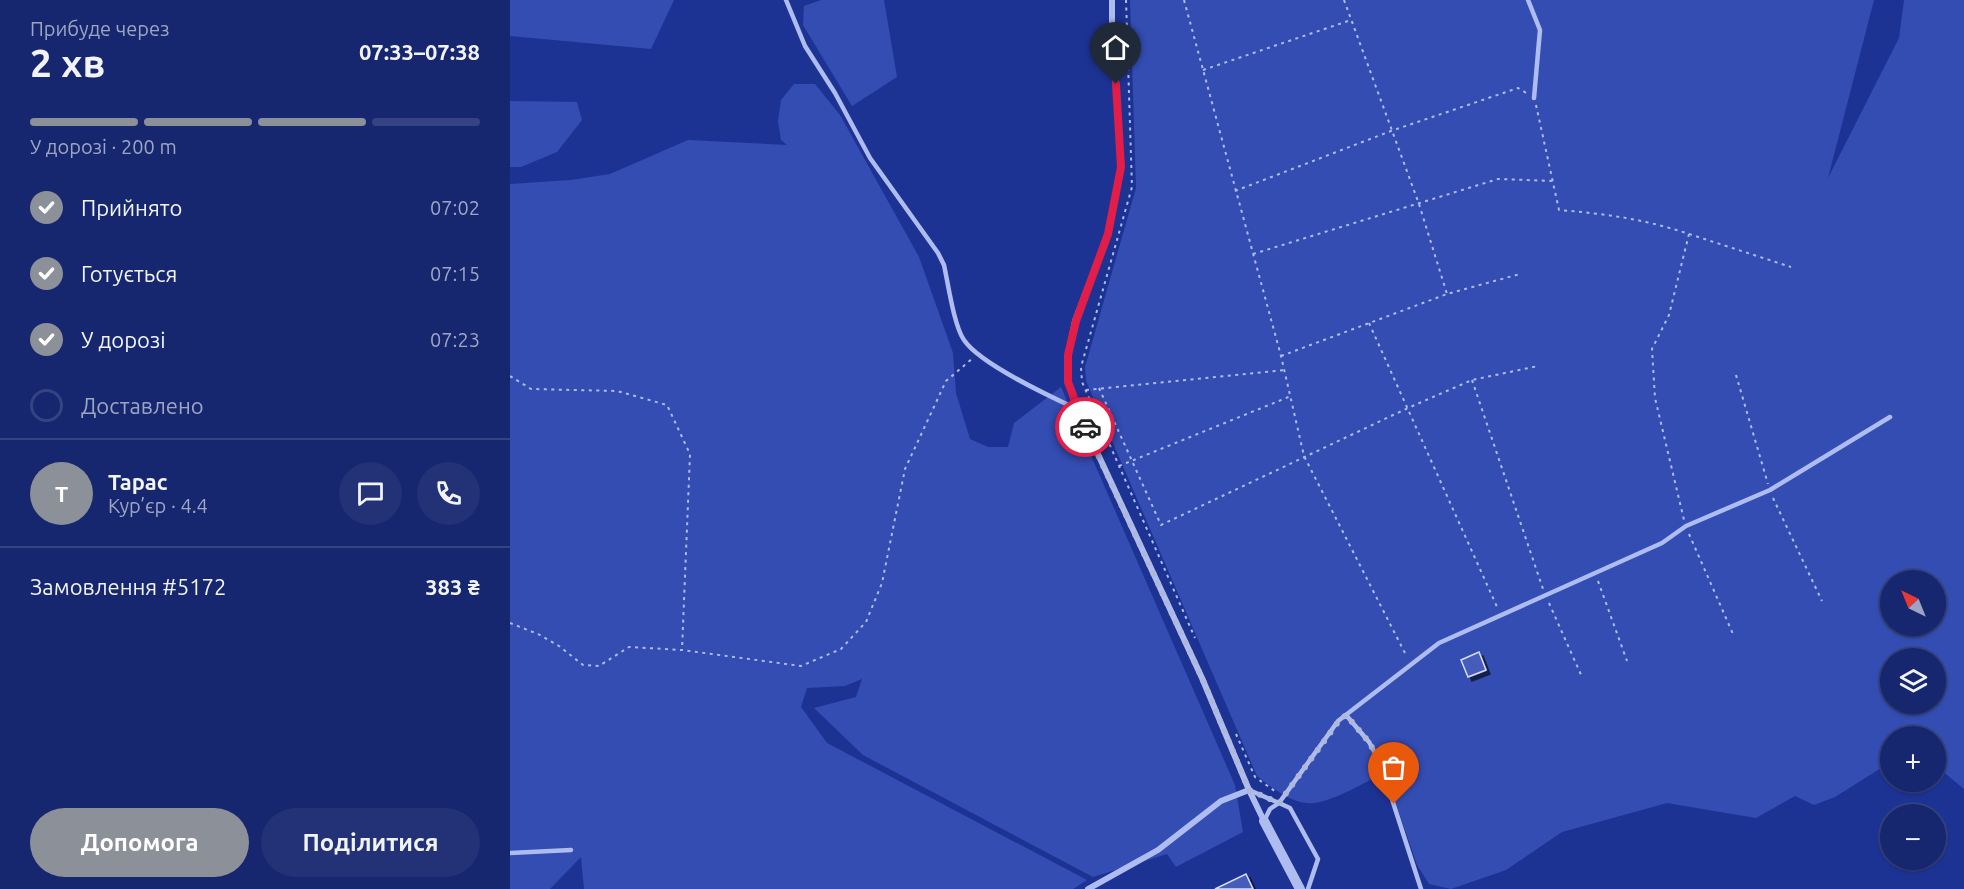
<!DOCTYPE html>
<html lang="uk">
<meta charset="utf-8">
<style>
:root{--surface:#16266f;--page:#233277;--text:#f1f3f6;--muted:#9ea5c3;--line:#354382;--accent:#8c9099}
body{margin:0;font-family:Ubuntu,sans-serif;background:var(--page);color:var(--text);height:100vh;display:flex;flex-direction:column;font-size:22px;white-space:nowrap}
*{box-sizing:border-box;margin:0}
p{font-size:20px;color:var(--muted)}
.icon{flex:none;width:33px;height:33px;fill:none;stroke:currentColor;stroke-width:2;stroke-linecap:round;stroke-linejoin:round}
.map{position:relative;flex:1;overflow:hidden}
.details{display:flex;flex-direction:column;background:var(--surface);width:510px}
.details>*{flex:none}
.needle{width:39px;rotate:317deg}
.controls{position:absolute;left:1370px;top:570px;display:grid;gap:12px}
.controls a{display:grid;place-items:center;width:66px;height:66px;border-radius:50%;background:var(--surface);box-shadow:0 2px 4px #0004,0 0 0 2px var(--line);font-size:30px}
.pin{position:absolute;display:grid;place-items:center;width:51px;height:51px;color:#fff;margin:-62px -26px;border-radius:50% 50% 50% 0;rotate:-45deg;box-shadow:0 0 6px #0007}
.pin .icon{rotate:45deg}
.courier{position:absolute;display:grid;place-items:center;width:60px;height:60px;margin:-30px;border:4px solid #e11d48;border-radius:50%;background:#fff;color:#222;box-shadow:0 2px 8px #0007}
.head em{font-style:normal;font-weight:700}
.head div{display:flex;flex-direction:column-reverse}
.head{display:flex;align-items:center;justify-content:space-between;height:102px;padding:0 30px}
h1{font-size:39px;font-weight:700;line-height:45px}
.bar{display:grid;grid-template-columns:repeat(4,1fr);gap:9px 6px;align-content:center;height:72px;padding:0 30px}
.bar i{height:8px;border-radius:4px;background:var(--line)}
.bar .current{background:var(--accent)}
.bar p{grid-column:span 4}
.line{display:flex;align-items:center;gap:15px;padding:0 30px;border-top:2px solid var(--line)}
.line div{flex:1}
.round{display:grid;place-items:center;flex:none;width:63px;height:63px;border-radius:32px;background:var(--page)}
ol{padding:0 30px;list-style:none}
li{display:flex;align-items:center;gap:18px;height:66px}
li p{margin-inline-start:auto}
li .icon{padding:6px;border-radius:50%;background:var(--accent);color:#fff;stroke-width:4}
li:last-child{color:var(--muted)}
li i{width:33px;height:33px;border:3px solid var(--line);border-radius:50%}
.cta{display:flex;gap:12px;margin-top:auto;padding:12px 30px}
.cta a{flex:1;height:69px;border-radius:36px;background:var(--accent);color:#fff;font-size:24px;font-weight:700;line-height:69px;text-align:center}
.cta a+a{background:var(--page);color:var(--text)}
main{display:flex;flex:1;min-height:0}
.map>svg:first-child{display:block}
</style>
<main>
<section class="details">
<div class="head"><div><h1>2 хв</h1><p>Прибуде через</p></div><em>07:33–07:38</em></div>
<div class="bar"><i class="current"></i><i class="current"></i><i class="current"></i><i></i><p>У дорозі · 200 m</p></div>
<ol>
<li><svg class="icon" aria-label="check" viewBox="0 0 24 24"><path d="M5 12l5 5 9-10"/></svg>Прийнято<p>07:02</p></li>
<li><svg class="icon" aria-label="check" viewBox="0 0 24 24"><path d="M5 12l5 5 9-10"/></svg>Готується<p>07:15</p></li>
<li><svg class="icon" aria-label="check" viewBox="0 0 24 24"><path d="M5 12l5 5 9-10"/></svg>У дорозі<p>07:23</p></li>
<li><i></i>Доставлено</li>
</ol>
<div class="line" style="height:108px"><b class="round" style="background:var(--accent);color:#fff">Т</b><div><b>Тарас</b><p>Кур’єр · 4.4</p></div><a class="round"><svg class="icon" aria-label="chat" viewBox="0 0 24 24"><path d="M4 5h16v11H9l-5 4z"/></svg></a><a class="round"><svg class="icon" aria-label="phone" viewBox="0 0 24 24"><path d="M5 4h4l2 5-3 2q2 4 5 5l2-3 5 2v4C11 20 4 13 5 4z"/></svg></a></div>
<div class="line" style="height:78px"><div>Замовлення #5172</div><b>383 ₴</b></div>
<div class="cta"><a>Допомога</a><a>Поділитися</a></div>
</section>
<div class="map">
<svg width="1454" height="889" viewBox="0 0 1454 889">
<defs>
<filter id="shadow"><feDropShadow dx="4" dy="4" stdDeviation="0" flood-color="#0009"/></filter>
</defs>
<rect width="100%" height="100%" fill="#1d3394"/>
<g fill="#344db3" fill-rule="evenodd">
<path d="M0,0H164L141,49L0,36Z"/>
<path d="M311,0H374L387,77L342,106L293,25L294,6Z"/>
<path d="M620,0H1364L1318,178L1389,38L1394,0H1454V789L1425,765V736H1380V765H1376L1325,797L1304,805L1285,796L1246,818L1157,803L1052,832L996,870L941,889L919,884L907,865L878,780L881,769C860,779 818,806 796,803C778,801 761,787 747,776L576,381L575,367L626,188ZM1380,580H1425V626H1380ZM1380,658H1425V704H1380Z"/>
<path d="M284,84H305L330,115L409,257L443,353L446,393L460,439L478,447H498L504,423L551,387L725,785L733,832L666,867L657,854L583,877L353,755L304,708L346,697L352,679L335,686L297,688L291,707L317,743L577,880L563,889H74L71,857L40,889H0V184L61,180L100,174L178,140L277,145L271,140L268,121L271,100Z"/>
<path d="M0,101L67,102L72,120L47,152L11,167H0Z"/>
</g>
<g fill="#455cbb" stroke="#d6ddfa" stroke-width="1.5" filter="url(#shadow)">
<path d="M969,652L976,670L958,677L951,660Z"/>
<path d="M736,874L743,889H705Z"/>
</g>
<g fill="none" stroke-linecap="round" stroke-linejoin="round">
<g stroke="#afbcef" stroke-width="2" stroke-dasharray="3 4.5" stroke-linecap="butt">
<path d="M616,0L622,187L571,367L572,382L685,638"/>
<path d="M674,0L771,356L794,456L897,657"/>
<path d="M834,0L909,204L937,294"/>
<path d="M693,70L841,20"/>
<path d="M1026,105L1049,210C1097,214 1134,219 1179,234L1159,315L1142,349L1145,398L1174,520"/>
<path d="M725,191L881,131L1008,88L1018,94"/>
<path d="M1179,234L1281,267"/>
<path d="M743,254L988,179L1044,181"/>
<path d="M859,323L988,609"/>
<path d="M771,356L937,294L1010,274"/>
<path d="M1226,375L1258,484"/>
<path d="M0,376L21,389L107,391L157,405L180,454L172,650"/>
<path d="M962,380L1033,589"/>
<path d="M589,388L651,525L898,408L962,380L1028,366"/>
<path d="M576,390L775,370"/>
<path d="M609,466L781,396"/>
<path d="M1263,498L1312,601"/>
<path d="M1179,534L1223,634"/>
<path d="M1088,581L1117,661"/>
<path d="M1039,603L1072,677"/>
<path d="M0,623L28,634L49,646L73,665L89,666L119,647L172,650L291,666L331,649L356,622L372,583L395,469L436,381L463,358"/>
<path d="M726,734L745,777L766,792"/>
</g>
<g stroke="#afbcef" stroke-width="4.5">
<path d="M276,0L295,46L325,93L360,158L428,253L434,265C438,283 444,326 454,340C470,364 539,396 567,409"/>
<path d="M1018,0L1030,30L1024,98"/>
<path d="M836,715L859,742L870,762L911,889"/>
<path d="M739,790L769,803L828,721L929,643L1152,543L1176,526L1260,490L1380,417"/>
<path d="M754,821L760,809L769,803L780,808L808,859L798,889"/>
<path d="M0,853L61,850"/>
</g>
<g stroke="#afbcef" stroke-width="6">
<path d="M602,0V21L611,167L598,234L565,321L558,355V382L567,409L692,678L739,790L754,821"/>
<path d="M578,889L648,850L711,801L739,790"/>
</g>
<path stroke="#afbcef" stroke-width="10" d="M754,821L790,889"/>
</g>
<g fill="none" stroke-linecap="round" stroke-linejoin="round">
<path stroke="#b0b8da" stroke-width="6" stroke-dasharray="0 10.8" d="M575,427L692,678L739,790L769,803L828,722L836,715L859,742L870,762L884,804"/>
<path stroke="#e11d48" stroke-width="8" d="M575,427L558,382V355L566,321L598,234L611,167L606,84"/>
</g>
</svg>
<div class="controls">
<a><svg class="needle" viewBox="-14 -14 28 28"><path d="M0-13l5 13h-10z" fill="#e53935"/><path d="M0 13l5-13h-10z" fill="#9ea5c3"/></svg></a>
<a><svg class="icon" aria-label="layers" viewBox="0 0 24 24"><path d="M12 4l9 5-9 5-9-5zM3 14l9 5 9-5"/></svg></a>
<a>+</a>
<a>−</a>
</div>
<div class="pin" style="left:884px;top:804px;background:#ea580c"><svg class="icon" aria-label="bag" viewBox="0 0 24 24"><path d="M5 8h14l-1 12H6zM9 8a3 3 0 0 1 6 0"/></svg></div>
<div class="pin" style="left:606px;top:84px;background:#1f2937"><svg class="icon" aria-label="home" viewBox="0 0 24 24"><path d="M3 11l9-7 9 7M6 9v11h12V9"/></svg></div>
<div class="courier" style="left:575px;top:427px"><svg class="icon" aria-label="car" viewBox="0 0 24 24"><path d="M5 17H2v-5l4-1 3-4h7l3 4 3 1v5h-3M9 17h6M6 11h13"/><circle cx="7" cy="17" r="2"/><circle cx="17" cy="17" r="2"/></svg></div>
</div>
</main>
